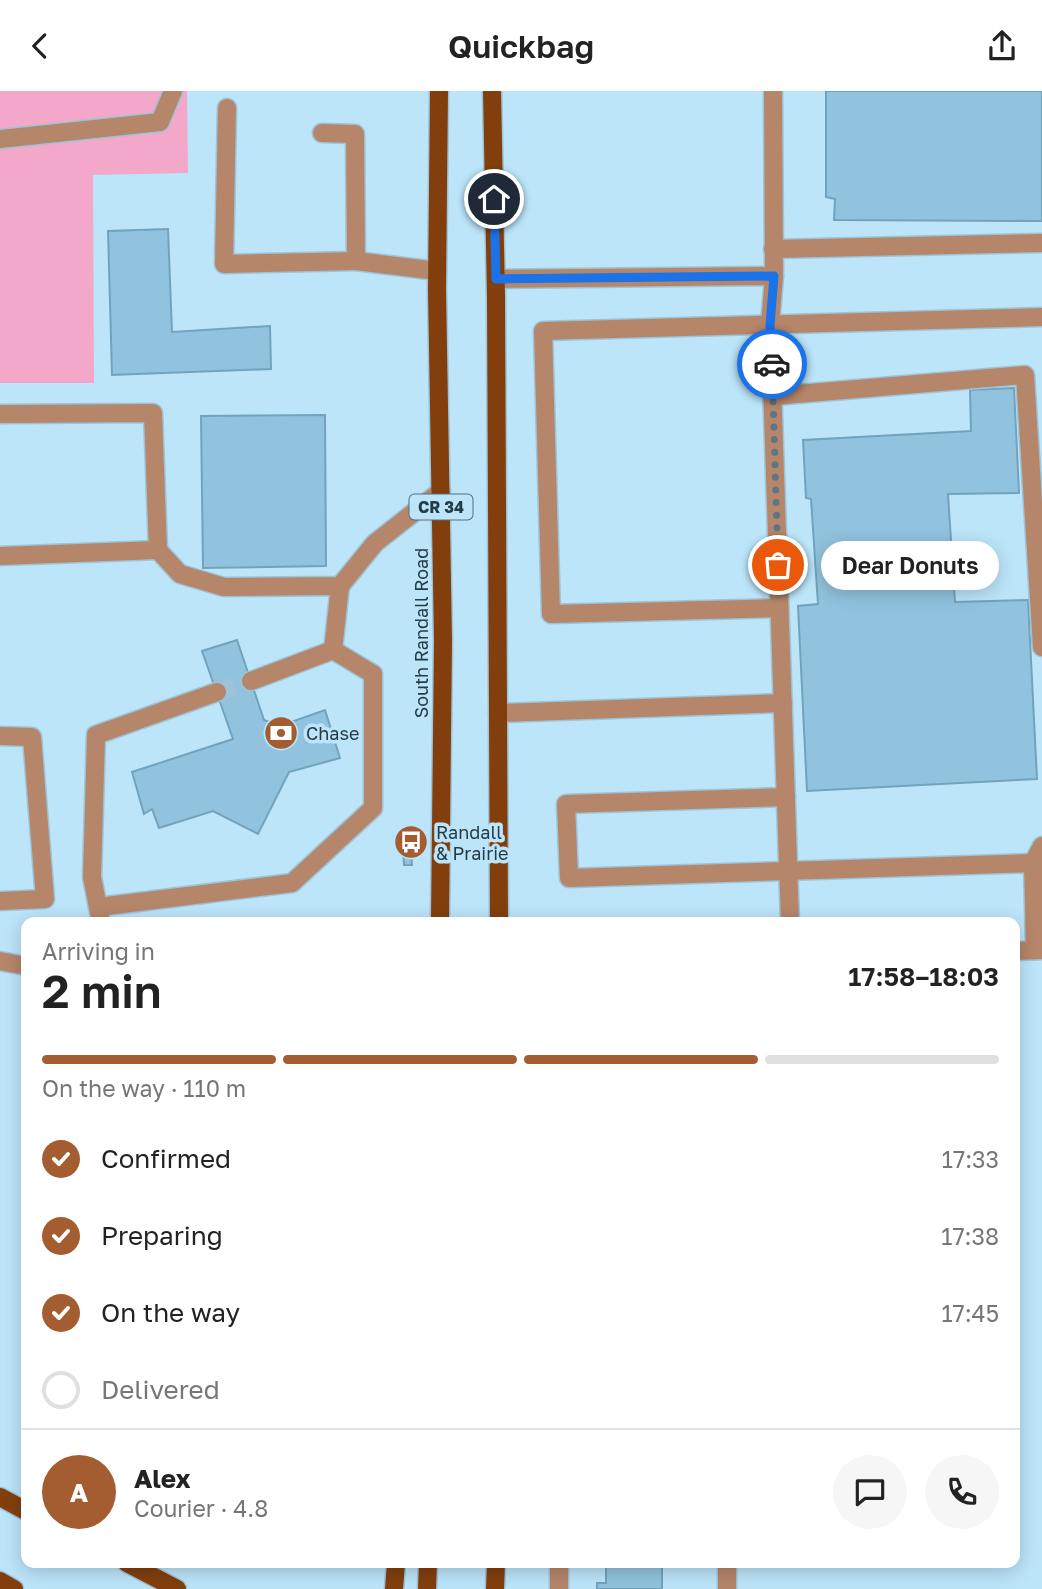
<!DOCTYPE html>
<meta charset="utf-8">
<style>
:root{--surface:#fff;--page:#f6f6f6;--text:#222;--muted:#767676;--line:#e0e0e0;--accent:#a35d31}
body{margin:0;font-family:"Golos Text",sans-serif;background:var(--page);color:var(--text);height:100vh;display:flex;flex-direction:column;font-size:26px;white-space:nowrap}
*{box-sizing:border-box;margin:0}
p{font-size:23px;color:var(--muted)}
.icon{flex:none;width:38px;height:38px;fill:none;stroke:currentColor;stroke-width:2;stroke-linecap:round;stroke-linejoin:round}
.map{position:relative;flex:1;overflow:hidden}
.side{position:absolute;left:21px;top:826px;width:999px;height:651px;display:flex;flex-direction:column;background:var(--surface);border-radius:14px;box-shadow:0 4px 18px #0003}
.side>*{flex:none}
.pin{position:absolute;display:grid;place-items:center;width:60px;height:60px;color:#fff;margin:-30px;border:4px solid #fff;border-radius:50%;box-shadow:0 2px 7px #0007}
.courier{position:absolute;display:grid;place-items:center;width:70px;height:70px;margin:-35px;border:5px solid #1a73e8;border-radius:50%;background:#fff;color:#222;box-shadow:0 2px 9px #0007}
.bubble{position:absolute;height:49px;border-radius:24px;background:var(--surface);box-shadow:0 4px 18px #0003;font-size:23px;font-weight:600;line-height:49px;text-align:center}
.summary em{font-style:normal;font-weight:600}
.summary div{display:flex;flex-direction:column-reverse}
.summary{display:flex;align-items:center;justify-content:space-between;height:119px;padding:0 21px}
h1{font-size:46px;font-weight:600;line-height:52px}
.bar{display:grid;grid-template-columns:repeat(4,1fr);gap:10px 7px;align-content:center;height:84px;padding:0 21px}
.bar i{height:9px;border-radius:5px;background:var(--line)}
.bar .current{background:var(--accent)}
.bar p{grid-column:span 4}
.line{display:flex;align-items:center;gap:18px;padding:0 21px;border-top:2px solid var(--line)}
.line div{flex:1}
.round{display:grid;place-items:center;flex:none;width:74px;height:74px;border-radius:37px;background:var(--page)}
ol{padding:0 21px;list-style:none}
li{display:flex;align-items:center;gap:21px;height:77px}
li p{margin-inline-start:auto}
li .icon{padding:7px;border-radius:50%;background:var(--accent);color:#fff;stroke-width:4}
li:last-child{color:var(--muted)}
li i{width:38px;height:38px;border:4px solid var(--line);border-radius:50%}
header{display:flex;justify-content:space-between;align-items:center;height:91px;padding:0 21px;background:var(--surface);font-size:32px;font-weight:600}
.map>svg:first-child{display:block}
</style>
<header><svg class="icon" aria-label="back" viewBox="0 0 24 24"><path d="M15 5l-7 7 7 7"/></svg>Quickbag<svg class="icon" aria-label="share" viewBox="0 0 24 24"><path d="M12 15V3M7 8l5-5 5 5M5 13v7h14v-7"/></svg></header>
<div class="map">
<svg width="1042" height="1498" viewBox="0 0 1042 1498">
<rect width="100%" height="100%" fill="#bce5fa"/>
<path fill="#f3a8c9" d="M0,0H187L188,82L93,84L94,292H0Z"/>
<g fill="#91c3de" stroke="#72a3bd" stroke-width="2">
<path d="M826,0H1042V130L834,129L835,108L826,106Z"/>
<path d="M168,138L172,241L270,235L271,278L112,284L108,140Z"/>
<path d="M1014,297L1019,402L948,403L955,511L1028,509L1037,688L807,700L798,515L818,513L811,408L806,407L803,349L971,340L970,299Z"/>
<path d="M325,324L326,475L203,477L201,325Z"/>
<path d="M237,549L264,629L280,635L325,619L340,667L289,681L258,743L213,720L159,737L152,718L144,723L132,681L233,648L202,560Z"/>
<path d="M403,756H411L412,774H404Z"/>
<path d="M606,1472H662V1498H597V1492H606Z"/>
</g>
<g fill="none" stroke-linecap="round" stroke-linejoin="round">
<path stroke="#9ec3d6" stroke-width="18" stroke-dasharray="18 9" stroke-linecap="butt" d="M217,601L251,590"/>
<g stroke="#9ec3d6" stroke-width="21">
<g id="minor">
<path d="M773,0L774,185"/>
<path d="M227,17L224,173L356,170"/>
<path d="M322,42L355,43L356,170L437,180"/>
<path d="M0,48L160,31L173,0"/>
<path d="M773,158L1042,152"/>
<path d="M496,188L774,185L770,234L790,831"/>
<path d="M773,305L1025,284L1042,556"/>
<path d="M0,323L153,322L158,459L180,483L224,496L340,495L375,452L441,400"/>
<path d="M0,465L158,459"/>
<path d="M779,517L551,523L543,240L1042,226"/>
<path d="M333,559L340,495"/>
<path d="M251,590L333,559"/>
<path d="M498,622L783,612"/>
<path d="M0,645L32,646L45,808L0,810"/>
<path d="M786,706L566,713L569,787L1033,772L1035,859"/>
<path d="M1033,772L1042,755"/>
<path d="M98,816L292,792L373,717V583L333,559"/>
<path d="M101,831L92,786L96,644L217,601"/>
<path d="M1015,860L1042,859"/>
<path d="M0,870L26,875"/>
<path d="M559,1472V1498"/>
<path d="M727,1472V1498"/>
</g>
</g>
<g stroke="#9ec3d6" stroke-width="21">
<g id="major">
<path d="M439,0L437,198L443,550L440,831"/>
<path d="M492,0L496,206L499,831"/>
<path d="M0,1406L26,1420"/>
<path d="M127,1472L177,1498"/>
<path d="M0,1490L14,1498"/>
<path d="M394,1498L396,1472"/>
<path d="M427,1498L428,1472"/>
<path d="M495,1498L496,1472"/>
</g>
</g>
<use href="#minor" stroke="#b6866a" stroke-width="18"/>
<use href="#major" stroke="#823f0d" stroke-width="18"/>
</g>
<g fill="none" stroke-linecap="round" stroke-linejoin="round">
<path stroke="#5b7685" stroke-width="7" stroke-dasharray="0 12.6" d="M772,273L778,474"/>
<path stroke="#1a73e8" stroke-width="9" d="M494,108L496,188L774,185L770,234L772,273"/>
</g>
<defs>
<g id="bank-disc" transform="scale(1.75)"><circle r="9.5" fill="#a35d31" stroke="#bce5fa"/><path d="M-6-4H6V4H-6ZM0-2.3a2.3 2.3 0 1 0 0 4.6a2.3 2.3 0 1 0 0-4.6Z" fill="#fff"/></g>
<g id="bus-disc" transform="scale(1.75)"><circle r="9.5" fill="#a35d31" stroke="#bce5fa"/><path d="M-5-6H5V4H4V6H2V4H-2V6H-4V4H-5ZM-3.5-4V0h7V-4ZM-3.5 1.2v1.5H-2V1.2ZM2 1.2v1.5H3.5V1.2Z" fill="#fff"/></g>
</defs>
<g fill-rule="evenodd">
<use href="#bank-disc" x="281" y="642"/>
<use href="#bus-disc" x="411" y="751"/>
</g>
<g text-anchor="middle" dominant-baseline="central" stroke-width="7" stroke-linejoin="round" paint-order="stroke">
<rect fill="#bce5fa" stroke="#546e7c" stroke-width="2" x="409.5" y="403.5" width="63" height="25" rx="5"/>
<g font-size="16" font-weight="bold" fill="#273b46">
<text x="441" y="416">CR 34</text>
</g>
<g font-size="18" fill="#273b46" stroke="#bce5fa">
<text transform="translate(421 542) rotate(-90)">South Randall Road</text>
</g>
<g font-size="18" fill="#273b46" stroke="#bce5fa" text-anchor="start">
<text x="306" y="642">Chase</text>
<text x="436" y="741">Randall<tspan x="436" dy="21">&amp; Prairie</tspan></text>
</g>
</g>
</svg>
<div class="pin" style="left:778px;top:474px;background:#ea580c"><svg class="icon" aria-label="bag" viewBox="0 0 24 24"><path d="M5 8h14l-1 12H6zM9 8a3 3 0 0 1 6 0"/></svg></div>
<div class="pin" style="left:494px;top:108px;background:#1f2937"><svg class="icon" aria-label="home" viewBox="0 0 24 24"><path d="M3 11l9-7 9 7M6 9v11h12V9"/></svg></div>
<div class="courier" style="left:772px;top:273px"><svg class="icon" aria-label="car" viewBox="0 0 24 24"><path d="M5 17H2v-5l4-1 3-4h7l3 4 3 1v5h-3M9 17h6M6 11h13"/><circle cx="7" cy="17" r="2"/><circle cx="17" cy="17" r="2"/></svg></div>
<div class="bubble" style="left:821px;top:450px;width:178px">Dear Donuts</div>
<section class="side">
<div class="summary"><div><h1>2 min</h1><p>Arriving in</p></div><em>17:58–18:03</em></div>
<div class="bar"><i class="current"></i><i class="current"></i><i class="current"></i><i></i><p>On the way · 110 m</p></div>
<ol>
<li><svg class="icon" aria-label="check" viewBox="0 0 24 24"><path d="M5 12l5 5 9-10"/></svg>Confirmed<p>17:33</p></li>
<li><svg class="icon" aria-label="check" viewBox="0 0 24 24"><path d="M5 12l5 5 9-10"/></svg>Preparing<p>17:38</p></li>
<li><svg class="icon" aria-label="check" viewBox="0 0 24 24"><path d="M5 12l5 5 9-10"/></svg>On the way<p>17:45</p></li>
<li><i></i>Delivered</li>
</ol>
<div class="line" style="height:126px"><b class="round" style="background:var(--accent);color:#fff">A</b><div><b>Alex</b><p>Courier · 4.8</p></div><a class="round"><svg class="icon" aria-label="chat" viewBox="0 0 24 24"><path d="M4 5h16v11H9l-5 4z"/></svg></a><a class="round"><svg class="icon" aria-label="phone" viewBox="0 0 24 24"><path d="M5 4h4l2 5-3 2q2 4 5 5l2-3 5 2v4C11 20 4 13 5 4z"/></svg></a></div>
</section>
</div>
